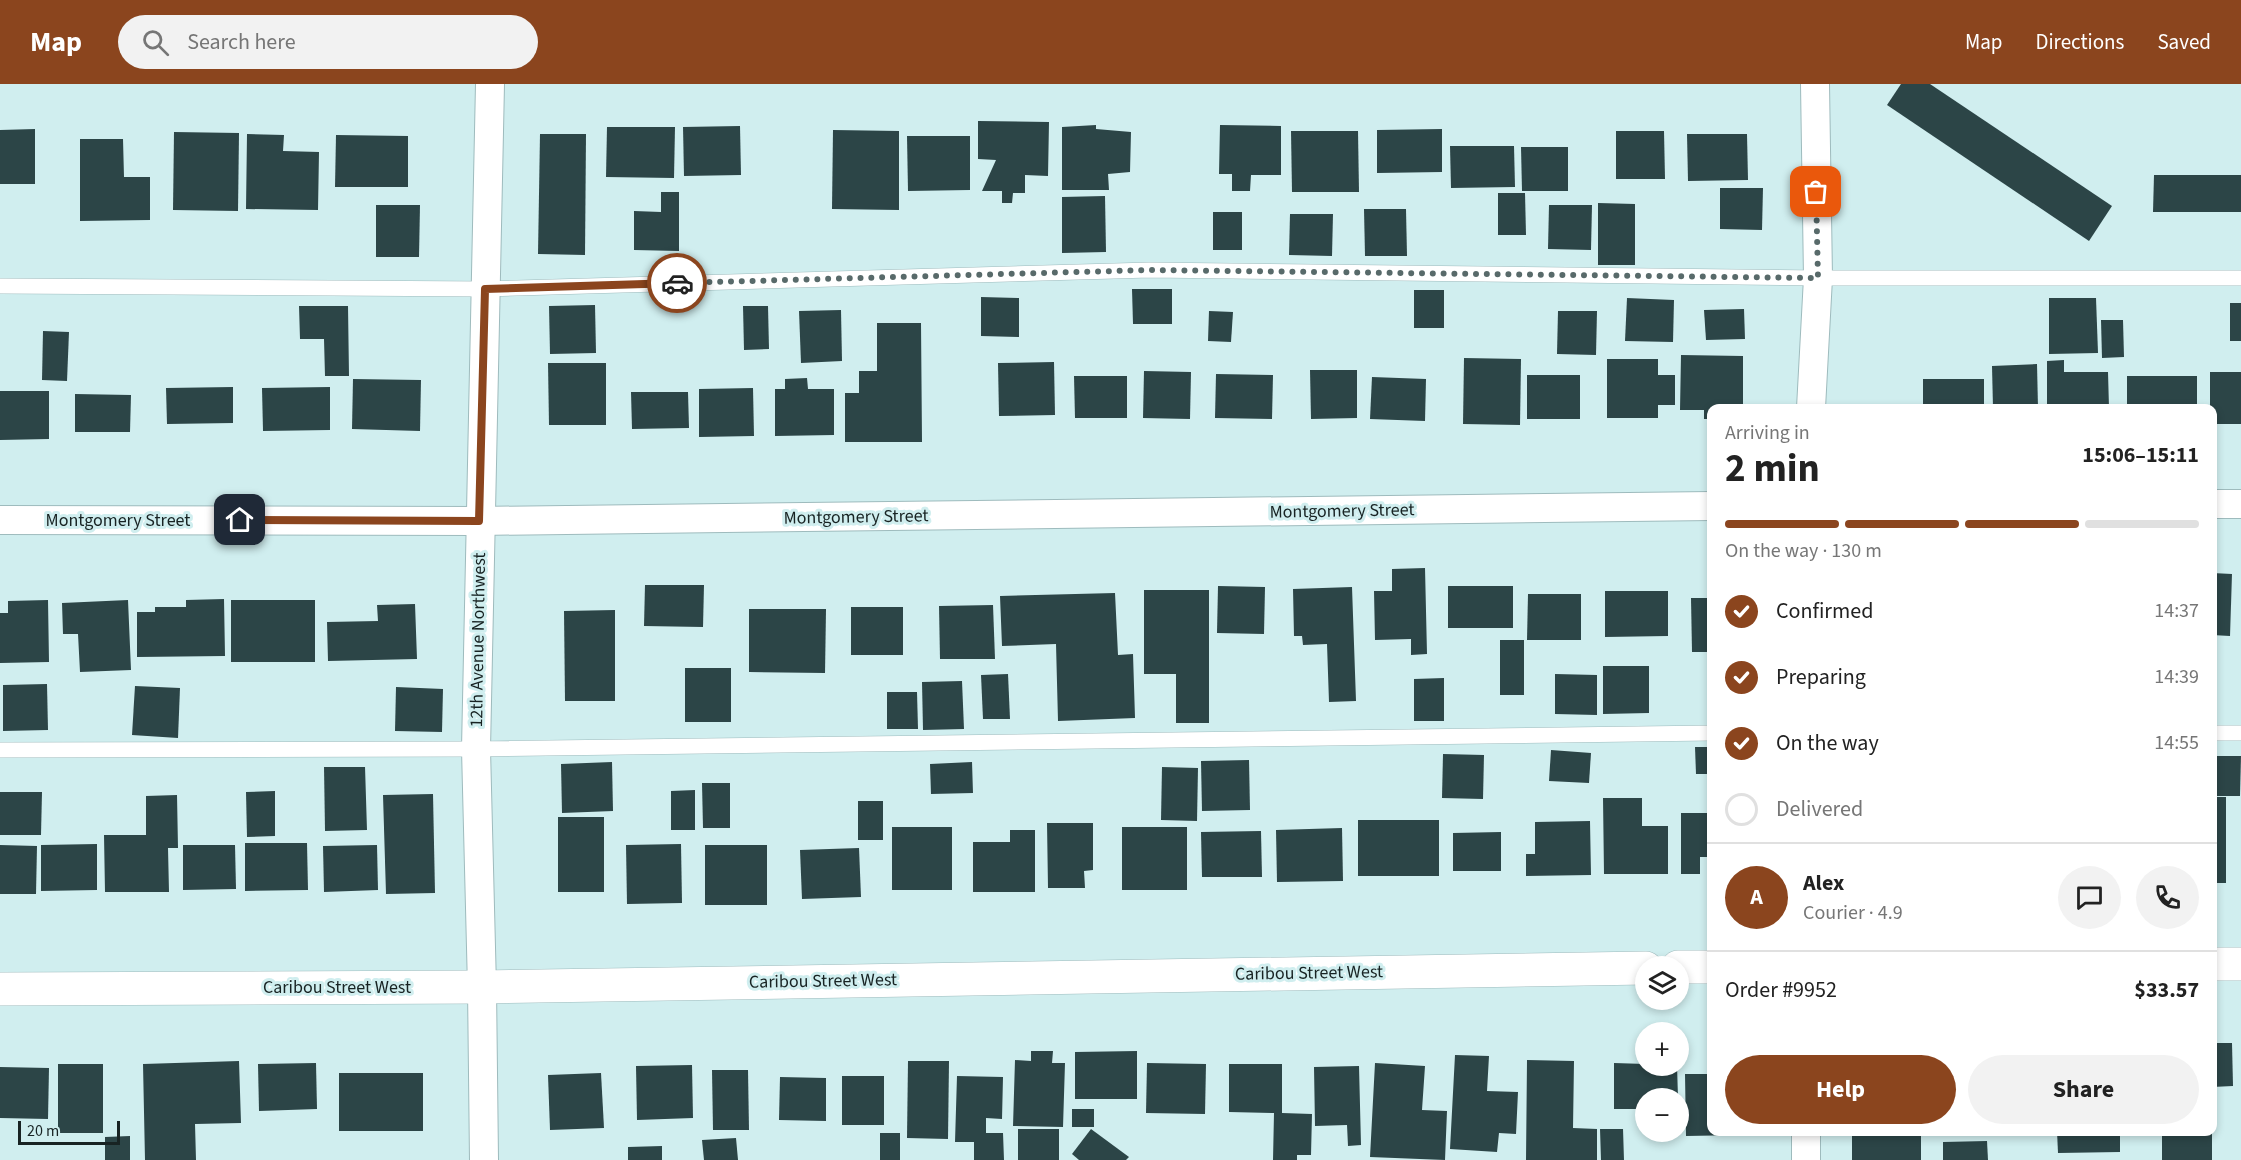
<!DOCTYPE html>
<meta charset="utf-8">
<style>
:root{--surface:#fff;--page:#f2f2f2;--text:#222;--muted:#767676;--line:#e0e0e0;--accent:#8b451e}
body{margin:0;font-family:"Source Sans 3",sans-serif;background:var(--page);color:var(--text);height:100vh;display:flex;flex-direction:column;font-size:22px;white-space:nowrap}
*{box-sizing:border-box;margin:0}
p{font-size:20px;color:var(--muted)}
.icon{flex:none;width:33px;height:33px;fill:none;stroke:currentColor;stroke-width:2;stroke-linecap:round;stroke-linejoin:round}
.map{position:relative;flex:1;overflow:hidden}
.sheet{position:absolute;left:1707px;top:320px;width:510px;height:732px;display:flex;flex-direction:column;background:var(--surface);border-radius:12px;box-shadow:0 3px 9px #0003}
.sheet>*{flex:none}
.controls{position:absolute;left:1635px;top:872px;display:grid;gap:12px}
.controls a{display:grid;place-items:center;width:54px;height:54px;border-radius:50%;background:var(--surface);box-shadow:0 3px 9px #0003;font-size:30px}
.scale{position:absolute;left:18px;bottom:15px;width:102px;box-sizing:border-box;padding-left:6px;border:3px solid #182323;border-top:0;font-size:16px;line-height:21px;white-space:nowrap;color:#182323;-webkit-text-stroke:4px #d0eeef;paint-order:stroke}
.pin{position:absolute;display:grid;place-items:center;width:51px;height:51px;color:#fff;margin:-26px;border-radius:12px;box-shadow:0 3px 9px #0006}
.courier{position:absolute;display:grid;place-items:center;width:60px;height:60px;margin:-30px;border:4px solid #8b451e;border-radius:50%;background:#fff;color:#222;box-shadow:0 2px 8px #0007}
.overview em{font-style:normal;font-weight:700}
.overview div{display:flex;flex-direction:column-reverse}
.overview{display:flex;align-items:center;justify-content:space-between;height:102px;padding:0 18px}
h1{font-size:39px;font-weight:700;line-height:45px}
.bar{display:grid;grid-template-columns:repeat(4,1fr);gap:9px 6px;align-content:center;height:72px;padding:0 18px}
.bar i{height:8px;border-radius:4px;background:var(--line)}
.bar .on{background:var(--accent)}
.bar p{grid-column:span 4}
.line{display:flex;align-items:center;gap:15px;padding:0 18px;border-top:2px solid var(--line)}
.line div{flex:1}
.round{display:grid;place-items:center;flex:none;width:63px;height:63px;border-radius:32px;background:var(--page)}
ol{padding:0 18px;list-style:none}
li{display:flex;align-items:center;gap:18px;height:66px}
li p{margin-inline-start:auto}
li .icon{padding:6px;border-radius:50%;background:var(--accent);color:#fff;stroke-width:4}
li:last-child{color:var(--muted)}
li i{width:33px;height:33px;border:3px solid var(--line);border-radius:50%}
.button{display:flex;gap:12px;margin-top:auto;padding:12px 18px}
.button a{flex:1;height:69px;border-radius:36px;background:var(--accent);color:#fff;font-size:24px;font-weight:700;line-height:69px;text-align:center}
.button a+a{background:var(--page);color:var(--text)}
header{display:flex;align-items:center;gap:36px;box-sizing:border-box;height:84px;padding:0 30px;background:var(--accent);color:#fff}
header strong{font-size:28px}
nav{display:flex;gap:33px;margin-inline-start:auto;font-size:21px}
.search{width:420px;height:54px;background:var(--page);display:flex;align-items:center;gap:15px;box-sizing:border-box;padding:0 21px;border-radius:33px;color:var(--muted);font-size:22px}
.map>svg:first-child{display:block}
</style>
<header>
<strong>Map</strong>
<div class="search"><svg class="icon" aria-label="search" viewBox="0 0 24 24"><circle cx="10" cy="10" r="6"/><path d="M15 15l6 6"/></svg>Search here</div>
<nav><a>Map</a><a>Directions</a><a>Saved</a></nav>
</header>
<div class="map">
<svg width="2241" height="1076" viewBox="0 0 2241 1076">
<rect width="100%" height="100%" fill="#d0eeef"/>
<g fill="#2c4547">
<path d="M1901,0H1930L2112,122L2089,157L1887,21Z"/>
<path d="M978,37L1049,38L1048,92L1025,91V109H1013L1012,119H1002V107H982L996,76L978,75Z"/>
<path d="M1096,41V45L1131,48L1130,88L1108,90L1109,106H1062V43Z"/>
<path d="M1220,41L1281,42V91H1251L1250,107H1232V90H1219Z"/>
<path d="M740,42L741,91L684,92L683,43Z"/>
<path d="M607,43H675L674,94L606,93Z"/>
<path d="M35,45V100H0V46Z"/>
<path d="M1442,45V88L1377,89V46Z"/>
<path d="M833,46L899,47V126L832,125Z"/>
<path d="M1291,47H1358L1359,108H1292Z"/>
<path d="M1616,47H1664L1665,95H1616Z"/>
<path d="M174,48L239,49L238,127L173,126Z"/>
<path d="M247,50L284,51L283,67L319,68L318,126L246,125Z"/>
<path d="M540,50H586L585,171L538,170Z"/>
<path d="M1687,50H1747L1748,96L1688,97Z"/>
<path d="M336,51L408,52V103H335Z"/>
<path d="M907,52H970V106L908,107Z"/>
<path d="M80,55H123L124,93H150V136L80,137Z"/>
<path d="M1450,62H1514L1515,103L1451,104Z"/>
<path d="M1521,63H1568V107H1522Z"/>
<path d="M2154,91H2241V128H2153Z"/>
<path d="M1720,104H1763L1762,146L1720,145Z"/>
<path d="M661,108H679V167L634,166V127L661,128Z"/>
<path d="M1498,109H1525L1526,151H1498Z"/>
<path d="M1105,112L1106,168L1062,169V113Z"/>
<path d="M1598,119L1635,120V181H1598Z"/>
<path d="M376,121H420L419,173H376Z"/>
<path d="M1549,121H1592L1591,166L1548,165Z"/>
<path d="M1364,125H1406L1407,172H1365Z"/>
<rect x="1213" y="128" width="29" height="38"/>
<path d="M1290,130H1333L1332,172L1289,171Z"/>
<path d="M1132,205H1172V240H1133Z"/>
<rect x="1414" y="206" width="30" height="38"/>
<path d="M981,213L1019,214V253L981,252Z"/>
<path d="M1627,214L1674,216L1673,258L1625,257Z"/>
<path d="M2049,214H2096L2098,269L2049,270Z"/>
<rect x="2230" y="219" width="11" height="38"/>
<path d="M595,221L596,269L550,270L549,222Z"/>
<path d="M299,222H348L349,292H325L324,255H300Z"/>
<path d="M743,222H768L769,265L744,266Z"/>
<path d="M1744,225L1745,255L1706,256L1704,226Z"/>
<path d="M841,226L842,277L801,279L799,227Z"/>
<path d="M1209,227L1233,228L1231,258L1208,257Z"/>
<path d="M1558,227H1597L1596,271L1557,270Z"/>
<path d="M2101,236H2123L2124,273L2102,274Z"/>
<path d="M877,239H921L922,358H845V309H859V287H877Z"/>
<path d="M43,247L69,248L67,297L42,296Z"/>
<path d="M1681,271L1743,272V324H1712V335H1704V326H1680Z"/>
<path d="M1464,274L1521,275L1520,341L1463,340Z"/>
<path d="M1607,275H1658V291H1675V321H1658V334H1607Z"/>
<path d="M2064,276V288H2108L2109,324H2047V277Z"/>
<path d="M1054,278L1055,331L999,332L998,279Z"/>
<path d="M548,279H606V341H549Z"/>
<path d="M2037,280L2038,324H1993L1992,282Z"/>
<path d="M1310,286H1357V334L1311,335Z"/>
<path d="M1144,287L1191,288L1190,335L1143,334Z"/>
<path d="M2210,288H2241V340H2212V324H2210Z"/>
<path d="M1216,290L1273,291L1272,335L1215,334Z"/>
<rect x="1527" y="291" width="53" height="44"/>
<path d="M1074,292H1127V334H1075Z"/>
<rect x="2127" y="292" width="70" height="32"/>
<path d="M1372,293L1426,295L1425,337L1370,335Z"/>
<path d="M807,294L808,305H834V351L775,352V305H785V295Z"/>
<path d="M353,295L421,296L420,347L352,345Z"/>
<rect x="1923" y="295" width="61" height="29"/>
<path d="M233,303V339L167,340L166,304Z"/>
<path d="M330,303V346L263,347L262,304Z"/>
<path d="M753,304L754,352L699,353V305Z"/>
<path d="M0,307H49V355L0,356Z"/>
<path d="M631,308H688L689,344L632,345Z"/>
<path d="M75,310L131,311L130,348H75Z"/>
<path d="M1425,484L1427,570L1411,571V555L1375,556L1374,507H1392V485Z"/>
<path d="M2212,489L2232,490L2230,552L2212,551Z"/>
<path d="M645,501H704L703,543L644,542Z"/>
<path d="M1218,502L1265,503L1264,550L1217,549Z"/>
<rect x="1448" y="502" width="65" height="42"/>
<path d="M1352,503L1356,617L1329,618L1327,560L1303,561L1302,552H1294L1293,505Z"/>
<path d="M1144,506H1209V639H1176V590H1144Z"/>
<path d="M1605,507H1668V552L1605,553Z"/>
<path d="M1115,509L1118,571L1133,570L1135,634L1058,637L1056,560L1002,562L1000,512Z"/>
<path d="M1528,510H1581V556H1527Z"/>
<path d="M1691,514H1712V568H1692Z"/>
<path d="M224,515L225,572L137,573V528H155V523H186V516Z"/>
<path d="M48,516L49,578L0,579V529H8V517Z"/>
<path d="M128,516L131,586L80,588L78,550H63L62,519Z"/>
<rect x="231" y="516" width="84" height="62"/>
<path d="M415,520L417,575L328,577L327,538L378,537L377,521Z"/>
<path d="M993,521L995,575H940L939,522Z"/>
<rect x="851" y="523" width="52" height="48"/>
<path d="M749,525H826L825,589L749,588Z"/>
<path d="M615,526V617H565L564,527Z"/>
<rect x="1500" y="556" width="24" height="55"/>
<path d="M1603,582H1649V629L1603,630Z"/>
<rect x="685" y="584" width="46" height="54"/>
<path d="M1008,590L1010,635H983L981,591Z"/>
<path d="M1555,590L1597,591V631L1555,630Z"/>
<path d="M1444,594V637H1414V595Z"/>
<path d="M962,597L964,645L923,646L922,598Z"/>
<path d="M47,600L48,646L3,647V601Z"/>
<path d="M135,602L180,604L178,654L132,651Z"/>
<path d="M396,603L443,605L442,648L395,647Z"/>
<path d="M887,608H917L918,645H887Z"/>
<path d="M1695,663H1712V690H1696Z"/>
<path d="M1551,666L1591,669L1589,699L1549,697Z"/>
<path d="M1443,670L1484,671L1483,715L1442,714Z"/>
<path d="M2212,672H2241L2240,712H2212Z"/>
<path d="M1249,676L1250,726L1202,727L1201,677Z"/>
<path d="M612,678L613,727L562,729L561,680Z"/>
<path d="M972,678L973,709L931,710L930,680Z"/>
<path d="M324,683H365L367,746L325,747Z"/>
<path d="M1162,683L1198,684L1197,737L1161,736Z"/>
<path d="M702,699H730V744H703Z"/>
<path d="M695,706V746H671V707Z"/>
<path d="M275,707V752L247,753L246,708Z"/>
<path d="M0,708H42L41,751H0Z"/>
<path d="M433,710L435,809L386,810L383,711Z"/>
<path d="M177,711L178,764H168L169,808H105L104,751H146V712Z"/>
<rect x="2212" y="713" width="14" height="86"/>
<path d="M1603,714H1642V742H1668V790H1604Z"/>
<rect x="858" y="717" width="25" height="39"/>
<path d="M1681,729H1712V773H1700V790H1681Z"/>
<rect x="558" y="733" width="46" height="75"/>
<rect x="1358" y="736" width="81" height="56"/>
<path d="M1590,737L1591,791L1526,792V770H1535V738Z"/>
<path d="M1047,739H1093V786L1084,787L1085,804H1048Z"/>
<rect x="892" y="743" width="60" height="63"/>
<rect x="1122" y="743" width="65" height="63"/>
<path d="M1342,744L1343,797L1277,798L1276,746Z"/>
<path d="M1010,746H1035V808H973V758H1010Z"/>
<path d="M1261,747L1262,793H1202L1201,748Z"/>
<path d="M1501,748V787H1453V749Z"/>
<path d="M245,759H307L308,806L245,807Z"/>
<path d="M97,760V806L41,807V761Z"/>
<path d="M681,760L682,819L627,820L626,761Z"/>
<path d="M0,761L37,762L36,810H0Z"/>
<path d="M183,761H235L236,805L183,806Z"/>
<path d="M377,761L378,806L324,808L323,762Z"/>
<rect x="705" y="761" width="62" height="60"/>
<path d="M859,764L861,813L802,815L800,766Z"/>
<path d="M2212,959H2232L2233,1002L2212,1003Z"/>
<path d="M1031,967H1053L1052,979H1065L1063,1043L1013,1042L1015,976L1031,977Z"/>
<path d="M1137,967V1015H1075V968Z"/>
<path d="M1455,971L1489,972L1487,1007L1518,1008L1516,1050L1499,1049L1497,1068L1450,1065Z"/>
<path d="M1527,976L1574,977L1573,1044L1597,1045V1076H1526Z"/>
<path d="M239,977L241,1039L195,1040L196,1076H145L143,980Z"/>
<path d="M908,977H949L948,1055L907,1054Z"/>
<path d="M316,979L317,1025L259,1027L258,980Z"/>
<path d="M1147,979L1206,980L1205,1030L1146,1029Z"/>
<path d="M1375,979L1425,982L1422,1026L1447,1027L1445,1076L1370,1073Z"/>
<path d="M1614,979L1677,981L1678,1014H1646V1025H1614Z"/>
<rect x="58" y="980" width="45" height="69"/>
<path d="M1229,980H1282V1029L1312,1030L1311,1071H1297V1076H1273L1274,1029L1229,1028Z"/>
<path d="M692,981L693,1034L637,1036L636,982Z"/>
<path d="M1359,982L1361,1061L1348,1062L1347,1041L1315,1042L1314,983Z"/>
<path d="M0,983L49,984L48,1035L0,1034Z"/>
<path d="M712,986H748L749,1046H713Z"/>
<rect x="339" y="989" width="84" height="58"/>
<path d="M601,989L604,1044L550,1046L548,991Z"/>
<path d="M1685,990H1712V1047H1741V1051L1686,1052Z"/>
<rect x="842" y="992" width="42" height="49"/>
<path d="M957,992L1003,993L1002,1035L986,1034V1049H1003L1004,1076H974V1058H955Z"/>
<path d="M780,993L826,994V1037L779,1036Z"/>
<rect x="1072" y="1025" width="22" height="18"/>
<rect x="1018" y="1045" width="41" height="31"/>
<path d="M1091,1045L1129,1073L1126,1076H1079L1072,1070Z"/>
<path d="M1600,1045H1623L1624,1076H1601Z"/>
<rect x="1852" y="1047" width="69" height="29"/>
<path d="M2057,1047H2120V1068L2058,1069Z"/>
<rect x="2162" y="1047" width="50" height="29"/>
<rect x="880" y="1049" width="20" height="27"/>
<path d="M130,1052V1076H105V1053Z"/>
<path d="M736,1054L738,1076H704L702,1056Z"/>
<path d="M1987,1057L1988,1076H1943V1058Z"/>
<path d="M662,1062V1076H628V1063Z"/>
</g>
<g fill="none" stroke-linecap="round" stroke-linejoin="round">
<g stroke="#9ebbbd" stroke-width="16">
<g id="lane">
<path d="M0,202L485,205L1150,186L1818,194H2241"/>
<path d="M2212,649H2241"/>
<path d="M0,666L476,665L1712,649"/>
</g>
</g>
<g stroke="#9ebbbd" stroke-width="30">
<g id="street">
<path d="M1811,324L1818,194L1815,0"/>
<path d="M2212,420H2241"/>
<path d="M0,436L479,437L1712,422"/>
<path d="M484,1076L482,903L476,665L490,0"/>
<path d="M1806,1076V1047"/>
</g>
</g>
<g stroke="#9ebbbd" stroke-width="34">
<g id="secondary">
<path d="M2212,880H2241"/>
<path d="M1678,883H1712"/>
<path d="M0,905L482,903L1646,884"/>
</g>
</g>
<use href="#lane" stroke="#fff" stroke-width="15"/>
<use href="#street" stroke="#fff" stroke-width="28"/>
<use href="#secondary" stroke="#fff" stroke-width="33"/>
</g>
<g fill="none" stroke-linecap="round" stroke-linejoin="round">
<path stroke="#586a6a" stroke-width="6" stroke-dasharray="0 10.8" d="M677,199L1150,186L1818,194L1816,108"/>
<path stroke="#8b451e" stroke-width="8" d="M240,436L479,437L485,205L677,199"/>
</g>
<g text-anchor="middle" dominant-baseline="central" stroke-width="6" stroke-linejoin="round" paint-order="stroke">
<g font-size="18" fill="#182323" stroke="#d0eeef">
<text transform="translate(1342 427) rotate(-1)">Montgomery Street</text>
<text transform="translate(856 433) rotate(-1)">Montgomery Street</text>
<text x="118" y="436">Montgomery Street</text>
<text transform="translate(478 556) rotate(-89)">12th Avenue Northwest</text>
<text transform="translate(1309 889) rotate(-1)">Caribou Street West</text>
<text transform="translate(823 897) rotate(-1)">Caribou Street West</text>
<text x="337" y="903">Caribou Street West</text>
</g>
</g>
</svg>
<div class="controls">
<a><svg class="icon" aria-label="layers" viewBox="0 0 24 24"><path d="M12 4l9 5-9 5-9-5zM3 14l9 5 9-5"/></svg></a>
<a>+</a>
<a>−</a>
</div>
<div class="scale">20 m</div>
<div class="pin" style="left:1816px;top:108px;background:#ea580c"><svg class="icon" aria-label="bag" viewBox="0 0 24 24"><path d="M5 8h14l-1 12H6zM9 8a3 3 0 0 1 6 0"/></svg></div>
<div class="pin" style="left:240px;top:436px;background:#1f2937"><svg class="icon" aria-label="home" viewBox="0 0 24 24"><path d="M3 11l9-7 9 7M6 9v11h12V9"/></svg></div>
<div class="courier" style="left:677px;top:199px"><svg class="icon" aria-label="car" viewBox="0 0 24 24"><path d="M5 17H2v-5l4-1 3-4h7l3 4 3 1v5h-3M9 17h6M6 11h13"/><circle cx="7" cy="17" r="2"/><circle cx="17" cy="17" r="2"/></svg></div>
<section class="sheet">
<div class="overview"><div><h1>2 min</h1><p>Arriving in</p></div><em>15:06–15:11</em></div>
<div class="bar"><i class="on"></i><i class="on"></i><i class="on"></i><i></i><p>On the way · 130 m</p></div>
<ol>
<li><svg class="icon" aria-label="check" viewBox="0 0 24 24"><path d="M5 12l5 5 9-10"/></svg>Confirmed<p>14:37</p></li>
<li><svg class="icon" aria-label="check" viewBox="0 0 24 24"><path d="M5 12l5 5 9-10"/></svg>Preparing<p>14:39</p></li>
<li><svg class="icon" aria-label="check" viewBox="0 0 24 24"><path d="M5 12l5 5 9-10"/></svg>On the way<p>14:55</p></li>
<li><i></i>Delivered</li>
</ol>
<div class="line" style="height:108px"><b class="round" style="background:var(--accent);color:#fff">A</b><div><b>Alex</b><p>Courier · 4.9</p></div><a class="round"><svg class="icon" aria-label="chat" viewBox="0 0 24 24"><path d="M4 5h16v11H9l-5 4z"/></svg></a><a class="round"><svg class="icon" aria-label="phone" viewBox="0 0 24 24"><path d="M5 4h4l2 5-3 2q2 4 5 5l2-3 5 2v4C11 20 4 13 5 4z"/></svg></a></div>
<div class="line" style="height:78px"><div>Order #9952</div><b>$33.57</b></div>
<div class="button"><a>Help</a><a>Share</a></div>
</section>
</div>
